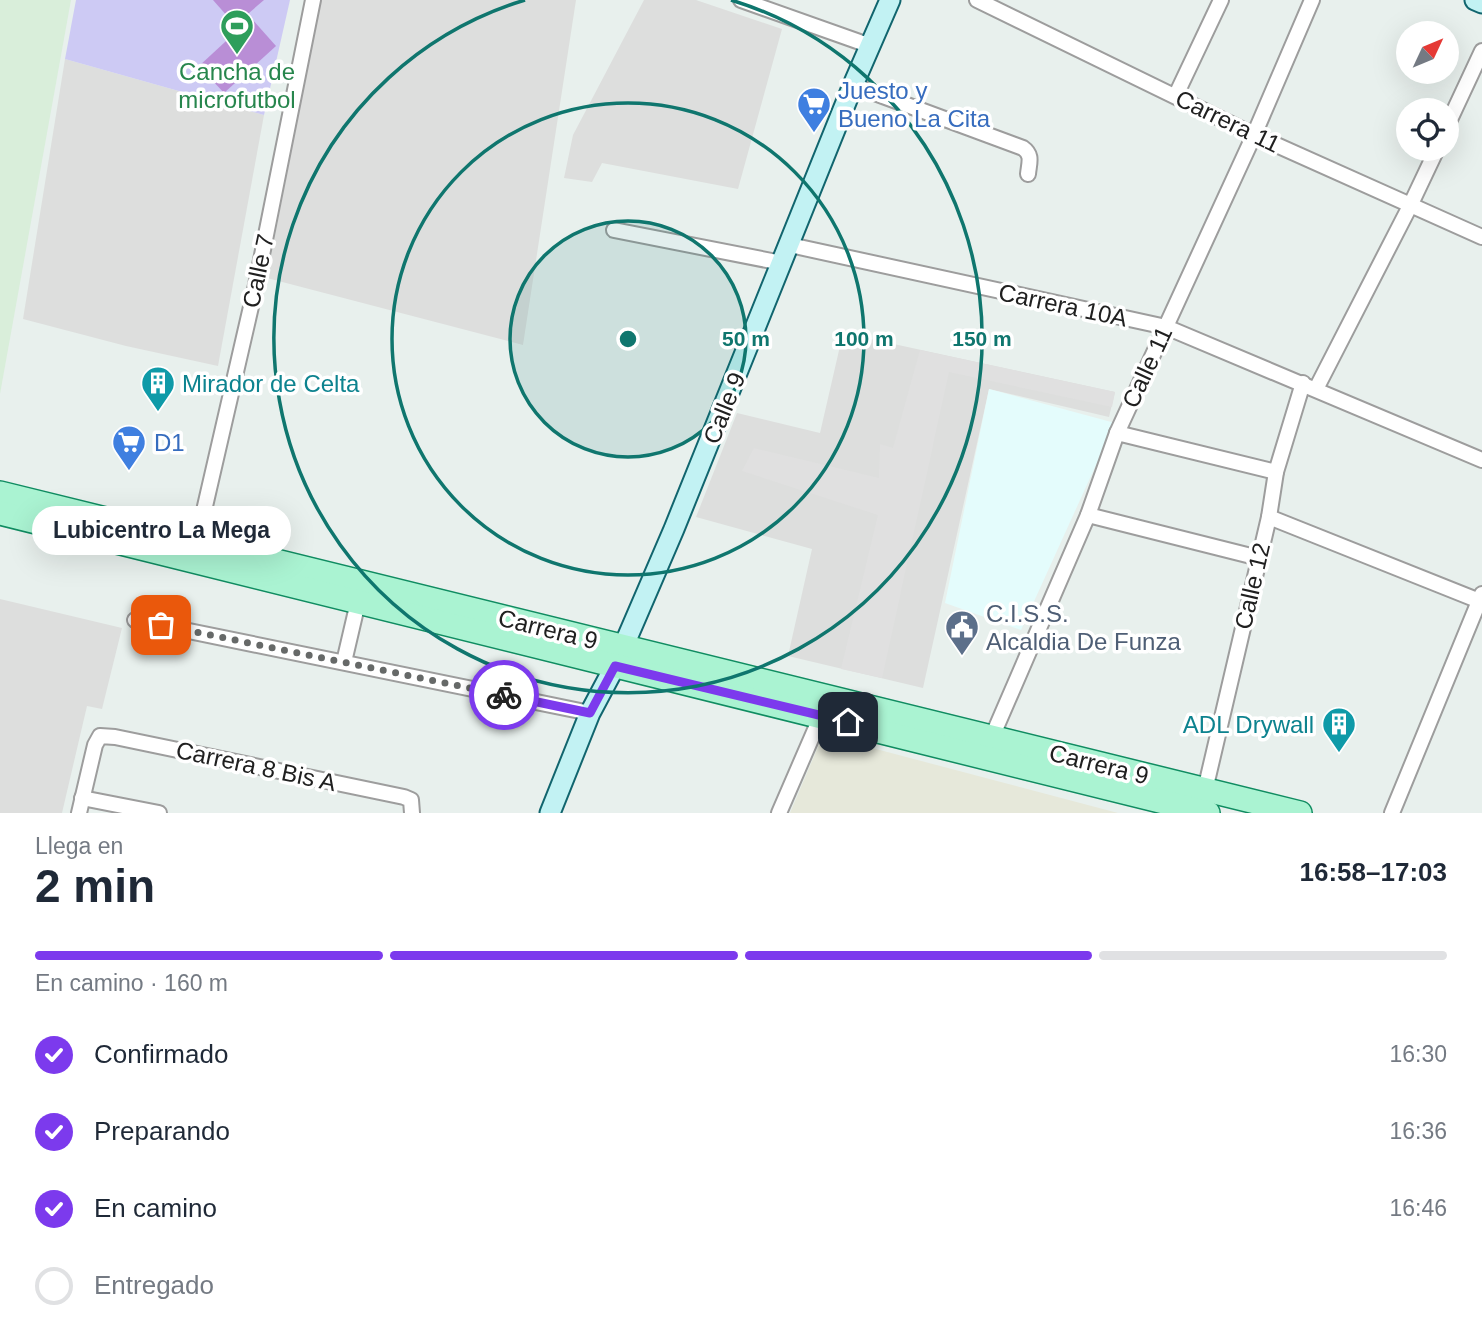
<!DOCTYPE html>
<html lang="es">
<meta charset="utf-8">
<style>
:root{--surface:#fff;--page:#f6f6f7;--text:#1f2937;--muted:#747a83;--line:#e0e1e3;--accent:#7c3aed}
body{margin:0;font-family:Arial,sans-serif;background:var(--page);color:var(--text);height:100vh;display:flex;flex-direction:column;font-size:26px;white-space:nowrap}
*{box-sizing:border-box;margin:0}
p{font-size:23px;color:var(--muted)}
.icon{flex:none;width:38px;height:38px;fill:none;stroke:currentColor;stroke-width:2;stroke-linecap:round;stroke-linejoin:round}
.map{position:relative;height:813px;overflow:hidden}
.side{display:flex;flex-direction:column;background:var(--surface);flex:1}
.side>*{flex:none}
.needle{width:46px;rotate:46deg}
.tools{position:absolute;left:1396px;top:21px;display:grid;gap:14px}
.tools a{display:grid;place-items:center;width:63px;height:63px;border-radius:50%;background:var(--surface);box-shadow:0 7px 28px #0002;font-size:35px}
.pin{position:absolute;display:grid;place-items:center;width:60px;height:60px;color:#fff;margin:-30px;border-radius:14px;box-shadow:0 4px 10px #0006}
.courier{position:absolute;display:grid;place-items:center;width:70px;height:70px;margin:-35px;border:5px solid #7c3aed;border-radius:50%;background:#fff;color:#222;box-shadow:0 2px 9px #0007}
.bubble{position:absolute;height:49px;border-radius:24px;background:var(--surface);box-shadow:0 7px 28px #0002;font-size:23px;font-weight:600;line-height:49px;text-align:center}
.headline em{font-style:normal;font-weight:600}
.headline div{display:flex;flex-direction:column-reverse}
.headline{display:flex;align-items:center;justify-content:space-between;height:119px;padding:0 35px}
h1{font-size:46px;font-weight:600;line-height:52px}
.bar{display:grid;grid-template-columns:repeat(4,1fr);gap:10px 7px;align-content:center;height:84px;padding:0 35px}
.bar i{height:9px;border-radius:5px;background:var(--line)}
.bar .current{background:var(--accent)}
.bar p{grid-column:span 4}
ol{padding:0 35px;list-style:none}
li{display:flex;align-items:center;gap:21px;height:77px}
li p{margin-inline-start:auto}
li .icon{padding:7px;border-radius:50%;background:var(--accent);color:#fff;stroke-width:4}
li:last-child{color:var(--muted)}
li i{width:38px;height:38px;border:4px solid var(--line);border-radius:50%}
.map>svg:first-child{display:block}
</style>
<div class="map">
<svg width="1482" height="813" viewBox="0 0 1482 813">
<rect width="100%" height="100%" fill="#e8f0ed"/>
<g fill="#dddedd">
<path d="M320,0H576L523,345L267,278Z"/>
<path d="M644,0H696L782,29L738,189L602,163L592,182L564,178L573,135Z"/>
<path d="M65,59L264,115L218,366L126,346L23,319Z"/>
<path d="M843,333L1115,392L1109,417L989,389L923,688L788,656L812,549L696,517L737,413L820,433Z"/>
<path d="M0,599L122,628L102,709L87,706L62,813H0Z"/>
</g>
<path fill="#d9eeda" d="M0,0H71L0,394Z"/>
<path fill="#e6e8da" d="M823,735L1118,813H790Z"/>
<path fill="#e4fcfc" d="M989,389L1115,423L1021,630L945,603Z"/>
<path fill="#cdcaf4" d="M76,0H290L264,115L65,59Z"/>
<g fill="#b98ed6">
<path d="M213,0H264L235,25Z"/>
<path d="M251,18L276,46L224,93L199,66Z"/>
</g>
<path fill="#e0e0e0" d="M920,350L1115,392L1112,407L949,372L882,678L841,669L878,515L742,471L754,448L879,478L880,444L893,448Z"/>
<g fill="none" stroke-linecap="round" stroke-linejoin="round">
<g stroke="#9d9d9d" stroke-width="18">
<g id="minor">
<path d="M741,0L871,46"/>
<path d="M977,0L1254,135L1482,237"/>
<path d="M853,85L1023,148C1033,155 1029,163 1028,174"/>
<path d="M1176,95L1221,0"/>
<path d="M1447,126L1482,51"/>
<path d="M614,230L782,263"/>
<path d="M790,245L1166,327L1482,460"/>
<path d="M1316,389L1410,206L1437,149"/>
<path d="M1117,433L1276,472"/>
<path d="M1088,515L1259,558"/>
<path d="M1269,517L1482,602"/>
<path d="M197,541L256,285L313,0"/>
<path d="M135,620L590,713"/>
<path d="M344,662L358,602"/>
<path d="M992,737L1088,515L1117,433L1254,135L1312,0"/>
<path d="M1205,790L1269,517L1276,472L1303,383"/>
<path d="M82,798L159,813"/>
<path d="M79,813L95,745L100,736L115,737L404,797L411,800L412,813"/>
<path d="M779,813L821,716"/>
<path d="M1392,813L1482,594"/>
</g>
</g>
<g stroke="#11656e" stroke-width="23">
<g id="secondary">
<path d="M1475,0L1482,3"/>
<path d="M550,813L590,713L615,666L674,529L853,85L890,0"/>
</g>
</g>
<g stroke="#108c61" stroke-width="26">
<g id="primary">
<path d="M0,493L1300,813"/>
<path d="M0,513L1208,813"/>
</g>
</g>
<use href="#minor" stroke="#fff" stroke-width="14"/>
<use href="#secondary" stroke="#c2f2f3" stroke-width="19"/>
<use href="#primary" stroke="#aaf3d2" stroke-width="23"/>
</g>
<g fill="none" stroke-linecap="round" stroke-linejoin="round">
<path stroke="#666968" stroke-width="7" stroke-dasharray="0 12.6" d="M161,625L504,695"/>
<path stroke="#7c3aed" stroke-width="9" d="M504,695L590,713L615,666L848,722"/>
</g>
<circle cx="628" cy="339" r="118" fill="#0f766e" fill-opacity=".12"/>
<g fill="none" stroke="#0f766e" stroke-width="3.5">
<circle cx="628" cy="339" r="118"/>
<circle cx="628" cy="339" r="236"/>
<path d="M731 0A354 354 0 1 1 525 0"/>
</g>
<defs>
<g id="stadium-pin" transform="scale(1.75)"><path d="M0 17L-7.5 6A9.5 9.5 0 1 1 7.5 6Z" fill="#2e9e5b" stroke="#fff"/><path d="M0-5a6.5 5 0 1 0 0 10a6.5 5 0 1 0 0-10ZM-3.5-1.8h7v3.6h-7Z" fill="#fff"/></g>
<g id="supermarket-pin" transform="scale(1.75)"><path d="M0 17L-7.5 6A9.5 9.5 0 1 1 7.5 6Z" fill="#3f7fe0" stroke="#fff"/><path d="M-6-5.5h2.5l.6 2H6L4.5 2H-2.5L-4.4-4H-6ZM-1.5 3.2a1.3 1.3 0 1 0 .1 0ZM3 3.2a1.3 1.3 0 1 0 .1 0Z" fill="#fff"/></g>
<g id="building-pin" transform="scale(1.75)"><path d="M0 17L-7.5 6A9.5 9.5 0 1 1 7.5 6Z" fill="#0f9aa8" stroke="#fff"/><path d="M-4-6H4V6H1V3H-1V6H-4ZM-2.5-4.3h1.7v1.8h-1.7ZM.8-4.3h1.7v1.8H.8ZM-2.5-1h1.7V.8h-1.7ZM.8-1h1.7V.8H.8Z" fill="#fff"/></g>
<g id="civic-pin" transform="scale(1.75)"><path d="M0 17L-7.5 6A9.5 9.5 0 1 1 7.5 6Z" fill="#5c6f8a" stroke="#fff"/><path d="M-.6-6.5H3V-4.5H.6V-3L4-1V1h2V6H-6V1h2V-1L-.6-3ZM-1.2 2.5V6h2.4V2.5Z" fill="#fff"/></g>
</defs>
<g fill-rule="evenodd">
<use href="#stadium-pin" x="237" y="26"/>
<use href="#supermarket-pin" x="814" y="104"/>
<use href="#building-pin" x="158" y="383"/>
<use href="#supermarket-pin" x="129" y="442"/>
<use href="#civic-pin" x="962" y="627"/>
<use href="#building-pin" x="1339" y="724"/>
</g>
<g text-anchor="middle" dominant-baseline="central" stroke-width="7" stroke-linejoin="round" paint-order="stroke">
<g font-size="24" fill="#27864d" stroke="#fff">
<text x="237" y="71">Cancha de<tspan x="237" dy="28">microfutbol</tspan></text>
</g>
<g font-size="24" fill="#366cbe" stroke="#fff" text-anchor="start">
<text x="838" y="90">Juesto y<tspan x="838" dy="28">Bueno La Cita</tspan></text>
<text x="154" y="442">D1</text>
</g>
<g font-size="24" fill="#202020" stroke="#fff">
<text transform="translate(1228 121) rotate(26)">Carrera 11</text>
<text transform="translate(258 271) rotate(-78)">Calle 7</text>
<text transform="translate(1063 305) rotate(12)">Carrera 10A</text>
<text transform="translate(1147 367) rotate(-65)">Calle 11</text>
<text transform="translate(724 408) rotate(-68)">Calle 9</text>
<text transform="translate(1252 586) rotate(-77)">Calle 12</text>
<text transform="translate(548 629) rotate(14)">Carrera 9</text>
<text transform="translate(1099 764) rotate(14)">Carrera 9</text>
<text transform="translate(256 766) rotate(12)">Carrera 8 Bis A</text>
</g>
<g font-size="24" fill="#0d838f" stroke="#fff" text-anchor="start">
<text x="182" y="383">Mirador de Celta</text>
<text x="1314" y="724" text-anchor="end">ADL Drywall</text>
</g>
<g font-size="24" fill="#4e5e75" stroke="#fff" text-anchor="start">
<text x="986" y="613">C.I.S.S.<tspan x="986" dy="28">Alcaldia De Funza</tspan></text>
</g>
</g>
<circle cx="628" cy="339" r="10" fill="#0f766e" stroke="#fff" stroke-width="3.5"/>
<g font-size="21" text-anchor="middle" font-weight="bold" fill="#0f766e" stroke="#fff" stroke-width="7" stroke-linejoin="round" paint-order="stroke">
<text x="746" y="346">50 m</text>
<text x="864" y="346">100 m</text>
<text x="982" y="346">150 m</text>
</g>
</svg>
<div class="tools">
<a><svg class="needle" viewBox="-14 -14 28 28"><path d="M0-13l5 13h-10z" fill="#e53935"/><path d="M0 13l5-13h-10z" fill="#747a83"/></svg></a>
<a><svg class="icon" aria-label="locate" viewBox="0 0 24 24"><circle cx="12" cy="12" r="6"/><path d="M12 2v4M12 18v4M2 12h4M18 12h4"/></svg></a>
</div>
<div class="pin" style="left:161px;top:625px;background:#ea580c"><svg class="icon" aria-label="bag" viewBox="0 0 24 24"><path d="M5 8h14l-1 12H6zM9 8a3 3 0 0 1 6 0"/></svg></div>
<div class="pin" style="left:848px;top:722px;background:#1f2937"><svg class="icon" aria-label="home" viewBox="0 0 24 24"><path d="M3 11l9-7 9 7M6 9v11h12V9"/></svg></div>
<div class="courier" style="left:504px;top:695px"><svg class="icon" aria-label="bike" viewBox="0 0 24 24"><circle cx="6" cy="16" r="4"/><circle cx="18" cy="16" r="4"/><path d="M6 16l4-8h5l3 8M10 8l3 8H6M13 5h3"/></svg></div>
<div class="bubble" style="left:32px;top:506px;width:259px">Lubicentro La Mega</div>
</div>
<section class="side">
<div class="headline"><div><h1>2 min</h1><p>Llega en</p></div><em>16:58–17:03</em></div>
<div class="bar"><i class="current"></i><i class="current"></i><i class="current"></i><i></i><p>En camino · 160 m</p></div>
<ol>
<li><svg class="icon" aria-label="check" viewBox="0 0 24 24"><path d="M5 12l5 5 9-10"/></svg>Confirmado<p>16:30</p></li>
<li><svg class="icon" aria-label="check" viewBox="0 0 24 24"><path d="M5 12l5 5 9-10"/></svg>Preparando<p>16:36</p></li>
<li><svg class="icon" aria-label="check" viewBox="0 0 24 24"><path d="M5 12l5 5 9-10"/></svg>En camino<p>16:46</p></li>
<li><i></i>Entregado</li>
</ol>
</section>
